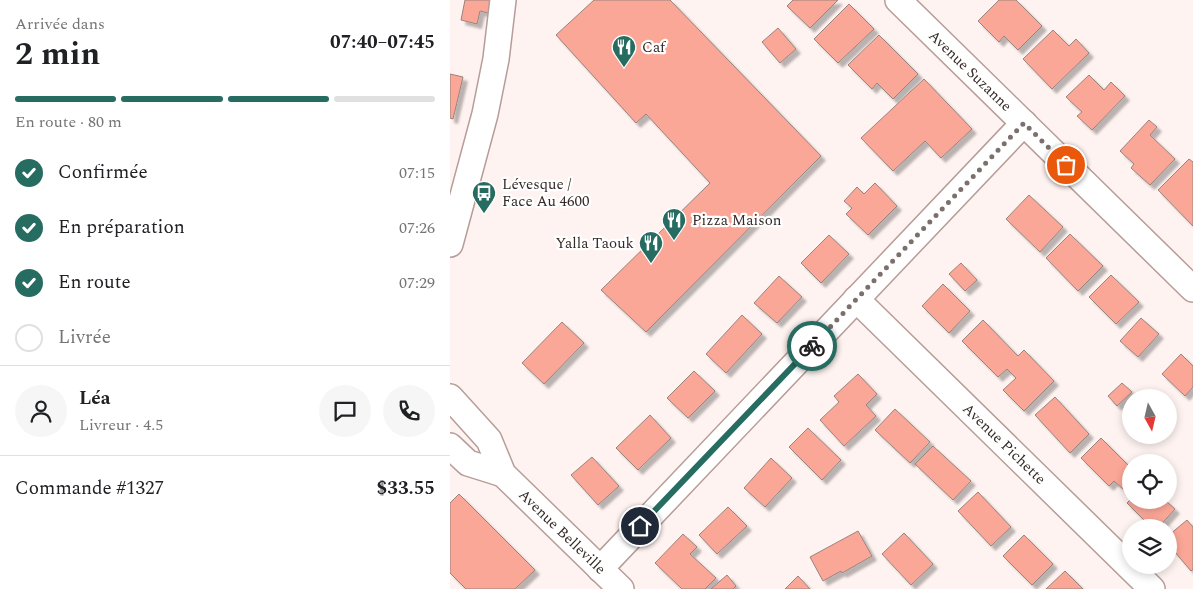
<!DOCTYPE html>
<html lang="fr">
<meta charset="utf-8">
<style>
:root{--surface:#fff;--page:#f6f6f6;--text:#202124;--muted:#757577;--line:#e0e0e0;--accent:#266c61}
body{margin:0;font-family:Spectral,serif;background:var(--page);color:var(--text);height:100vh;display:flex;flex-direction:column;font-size:19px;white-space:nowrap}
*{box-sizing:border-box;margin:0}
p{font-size:16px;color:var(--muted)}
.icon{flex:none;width:28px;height:28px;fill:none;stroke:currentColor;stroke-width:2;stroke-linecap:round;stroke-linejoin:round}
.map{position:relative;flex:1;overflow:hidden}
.side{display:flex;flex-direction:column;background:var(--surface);width:450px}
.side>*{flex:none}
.needle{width:32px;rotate:172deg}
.buttons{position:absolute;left:672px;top:389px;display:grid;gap:10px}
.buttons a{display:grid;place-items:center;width:55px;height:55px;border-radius:50%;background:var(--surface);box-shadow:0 2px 8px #0003;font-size:25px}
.pin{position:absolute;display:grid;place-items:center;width:42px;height:42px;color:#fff;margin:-21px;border:2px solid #fff;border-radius:50%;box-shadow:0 1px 5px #0007}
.courier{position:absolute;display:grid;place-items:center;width:50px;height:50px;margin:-25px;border:4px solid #266c61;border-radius:50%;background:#fff;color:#222;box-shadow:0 1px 6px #0007}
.headline em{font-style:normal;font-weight:700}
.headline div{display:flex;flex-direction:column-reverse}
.headline{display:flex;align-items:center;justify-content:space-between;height:85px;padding:0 15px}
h1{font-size:32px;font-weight:700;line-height:38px}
.bar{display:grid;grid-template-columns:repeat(4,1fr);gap:8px 5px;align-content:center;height:60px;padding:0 15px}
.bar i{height:6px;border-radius:4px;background:var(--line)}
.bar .selected{background:var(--accent)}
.bar p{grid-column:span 4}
.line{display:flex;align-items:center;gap:12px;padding:0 15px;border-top:1px solid var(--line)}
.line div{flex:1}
.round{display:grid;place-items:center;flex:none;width:52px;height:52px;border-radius:26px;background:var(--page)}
ol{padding:0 15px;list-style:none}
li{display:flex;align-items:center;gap:15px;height:55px}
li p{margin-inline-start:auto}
li .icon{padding:5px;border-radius:50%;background:var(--accent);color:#fff;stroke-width:4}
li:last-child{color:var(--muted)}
li i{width:28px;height:28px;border:2px solid var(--line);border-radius:50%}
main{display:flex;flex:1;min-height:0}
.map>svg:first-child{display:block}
</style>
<main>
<section class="side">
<div class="headline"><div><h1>2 min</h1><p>Arrivée dans</p></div><em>07:40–07:45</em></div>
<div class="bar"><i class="selected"></i><i class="selected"></i><i class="selected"></i><i></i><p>En route · 80 m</p></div>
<ol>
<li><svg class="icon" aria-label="check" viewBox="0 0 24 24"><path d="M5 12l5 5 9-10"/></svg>Confirmée<p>07:15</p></li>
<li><svg class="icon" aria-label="check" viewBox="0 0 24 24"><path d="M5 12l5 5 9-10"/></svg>En préparation<p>07:26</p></li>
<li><svg class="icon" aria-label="check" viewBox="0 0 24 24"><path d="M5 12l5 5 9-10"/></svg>En route<p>07:29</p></li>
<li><i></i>Livrée</li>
</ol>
<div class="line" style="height:90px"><a class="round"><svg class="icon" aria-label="person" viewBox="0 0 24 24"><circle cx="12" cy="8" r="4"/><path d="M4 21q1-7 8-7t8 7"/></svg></a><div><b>Léa</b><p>Livreur · 4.5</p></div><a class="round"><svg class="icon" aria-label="chat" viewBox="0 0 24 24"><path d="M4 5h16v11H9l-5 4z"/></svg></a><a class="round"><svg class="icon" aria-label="phone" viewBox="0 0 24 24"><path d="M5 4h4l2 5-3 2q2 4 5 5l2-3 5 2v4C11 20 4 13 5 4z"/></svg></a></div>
<div class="line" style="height:65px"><div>Commande #1327</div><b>$33.55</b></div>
</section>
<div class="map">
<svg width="743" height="589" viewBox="0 0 743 589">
<defs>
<filter id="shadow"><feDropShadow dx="4.5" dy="4.5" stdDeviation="1" flood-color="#0004"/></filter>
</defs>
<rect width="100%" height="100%" fill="#fef3f0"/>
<g fill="#fba797" stroke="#9b827d" filter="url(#shadow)">
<path d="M15,0H45L42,14L30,11L27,24L11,20Z"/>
<path d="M144,0H220L371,156L196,332L151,290L260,183L196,114L186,123L106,35Z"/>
<path d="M343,0H388L360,28L337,6Z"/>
<path d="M549,0H566L592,26L568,50L554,36L549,42L528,21Z"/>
<path d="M399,4L424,29L388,63L364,39Z"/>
<path d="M328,28L346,49L330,63L312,42Z"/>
<path d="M603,30L619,46L626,39L639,53L602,89L573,59Z"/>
<path d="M429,35L468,74L443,99L427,83L422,89L398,65Z"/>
<path d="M0,74L13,77L3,119L0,118Z"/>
<path d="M639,75L654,90L661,82L675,96L642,130L627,116L632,112L616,97Z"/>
<path d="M474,79L522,129L491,158L475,141L443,171L411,138Z"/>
<path d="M699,120L707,127L700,135L725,159L700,185L681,168L684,164L670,151Z"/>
<path d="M739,159L743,162V226L708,190Z"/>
<path d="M425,183L447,206L418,235L396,214L402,208L394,201L407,187L414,194Z"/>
<path d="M579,195L613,227L590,252L556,219Z"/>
<path d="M620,234L653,266L628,291L596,258Z"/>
<path d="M379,235L399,254L371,283L351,263Z"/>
<path d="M511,263L527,280L515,291L499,274Z"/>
<path d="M661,275L689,302L666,324L639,297Z"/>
<path d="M329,276L352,297L327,323L304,303Z"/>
<path d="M493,284L520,311L499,333L472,306Z"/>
<path d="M292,315L312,334L276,373L256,354Z"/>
<path d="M691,318L709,334L688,357L670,341Z"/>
<path d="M533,320L568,356L574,350L604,381L574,411L553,390L566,378L557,369L548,377L512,341Z"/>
<path d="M112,322L134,343L94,384L72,363Z"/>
<path d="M731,354L743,366V387L735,396L712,374Z"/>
<path d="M244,371L265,391L238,418L217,398Z"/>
<path d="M408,374L427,394L416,405L426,416L394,446L370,420L389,402L384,396Z"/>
<path d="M672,383L682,392L667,406L658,396Z"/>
<path d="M605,397L639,434L620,453L585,415Z"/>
<path d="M445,409L480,442L460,463L425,430Z"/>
<path d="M200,415L221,438L188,470L166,448Z"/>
<path d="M358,428L391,460L372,480L339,447Z"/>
<path d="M651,438L681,468V480L673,489L664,481L659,486L631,458Z"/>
<path d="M483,446L521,481L503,500L465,464Z"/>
<path d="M142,457L169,486L148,505L121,475Z"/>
<path d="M321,458L342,478L315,507L294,488Z"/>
<path d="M528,492L561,527L541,546L508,511Z"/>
<path d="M9,494L85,570L65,589H16L0,573V503Z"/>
<path d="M681,499V500H715L725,509L708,528H702L677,503Z"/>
<path d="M278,507L297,526L267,554L249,535Z"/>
<path d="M737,520L743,527V569L741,571L719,545V535Z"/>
<path d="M408,531L422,556L392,573L391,571L373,581L360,557Z"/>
<path d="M454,533L483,564L461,585L432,554Z"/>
<path d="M233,534L247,547L240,554L266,578L255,589H232L205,563Z"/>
<path d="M574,535L603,564L582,585L553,556Z"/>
<path d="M615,571L633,589H596Z"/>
<path d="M277,575L286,586L283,589H261Z"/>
<path d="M348,576L360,589H335Z"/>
</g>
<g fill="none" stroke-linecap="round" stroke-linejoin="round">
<g stroke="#b79d98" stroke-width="28">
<g id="minor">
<path d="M448,0L743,289"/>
<path d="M0,244L35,114L46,59L53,0"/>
<path d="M406,299L702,589"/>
<path d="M0,397L39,440L53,474L171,589"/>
<path d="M0,446L18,463L53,474"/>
<path d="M150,569L574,123"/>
</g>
</g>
<use href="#minor" stroke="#fff" stroke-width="25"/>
</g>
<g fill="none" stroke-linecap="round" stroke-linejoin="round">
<path stroke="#7b706e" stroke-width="5" stroke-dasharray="0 9" d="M362,346L574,123L616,165"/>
<path stroke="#266c61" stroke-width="6" d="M190,526L362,346"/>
</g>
<defs>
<g id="restaurant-pin" transform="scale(1.25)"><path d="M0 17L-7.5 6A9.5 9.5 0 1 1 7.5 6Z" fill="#266c61" stroke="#fff"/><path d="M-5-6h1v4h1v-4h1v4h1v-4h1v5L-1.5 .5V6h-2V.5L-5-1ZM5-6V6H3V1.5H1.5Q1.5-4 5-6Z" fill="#fff"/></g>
<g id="bus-pin" transform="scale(1.25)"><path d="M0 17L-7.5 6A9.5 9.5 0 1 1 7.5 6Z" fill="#266c61" stroke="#fff"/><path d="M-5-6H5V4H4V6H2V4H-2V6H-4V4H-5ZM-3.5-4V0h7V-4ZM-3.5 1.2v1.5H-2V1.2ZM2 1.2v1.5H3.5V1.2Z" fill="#fff"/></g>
</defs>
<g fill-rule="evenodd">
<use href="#restaurant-pin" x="174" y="47"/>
<use href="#bus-pin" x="34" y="193"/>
<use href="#restaurant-pin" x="224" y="220"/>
<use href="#restaurant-pin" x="201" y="243"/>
</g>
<g text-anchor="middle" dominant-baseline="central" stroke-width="4.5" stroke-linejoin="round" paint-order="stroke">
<g font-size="15" fill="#352a28" stroke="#fff" text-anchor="start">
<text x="192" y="47">Caf</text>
<text x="52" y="184">Lévesque /<tspan x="52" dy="17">Face Au 4600</tspan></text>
<text x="242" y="220">Pizza Maison</text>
<text x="184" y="243" text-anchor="end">Yalla Taouk</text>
</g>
<g font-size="15" fill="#352a28" stroke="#fff">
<text transform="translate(520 71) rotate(44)">Avenue Suzanne</text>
<text transform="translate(554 444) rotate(44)">Avenue Pichette</text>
<text transform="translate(112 532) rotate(44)">Avenue Belleville</text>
</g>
</g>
</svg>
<div class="buttons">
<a><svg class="needle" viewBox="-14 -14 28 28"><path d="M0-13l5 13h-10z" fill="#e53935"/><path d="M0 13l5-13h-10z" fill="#757577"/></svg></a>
<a><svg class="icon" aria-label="locate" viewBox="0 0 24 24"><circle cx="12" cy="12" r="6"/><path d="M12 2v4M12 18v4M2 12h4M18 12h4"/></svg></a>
<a><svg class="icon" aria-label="layers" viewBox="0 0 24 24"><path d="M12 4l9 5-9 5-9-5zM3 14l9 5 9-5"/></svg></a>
</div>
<div class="pin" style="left:616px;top:165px;background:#ea580c"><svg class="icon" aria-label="bag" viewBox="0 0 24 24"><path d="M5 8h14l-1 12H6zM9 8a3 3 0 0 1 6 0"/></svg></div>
<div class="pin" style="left:190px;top:526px;background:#1f2937"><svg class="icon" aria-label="home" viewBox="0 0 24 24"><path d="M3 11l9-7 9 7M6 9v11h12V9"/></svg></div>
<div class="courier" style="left:362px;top:346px"><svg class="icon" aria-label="bike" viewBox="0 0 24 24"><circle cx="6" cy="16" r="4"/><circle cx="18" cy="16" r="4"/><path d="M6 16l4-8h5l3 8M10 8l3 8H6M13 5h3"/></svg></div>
</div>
</main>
